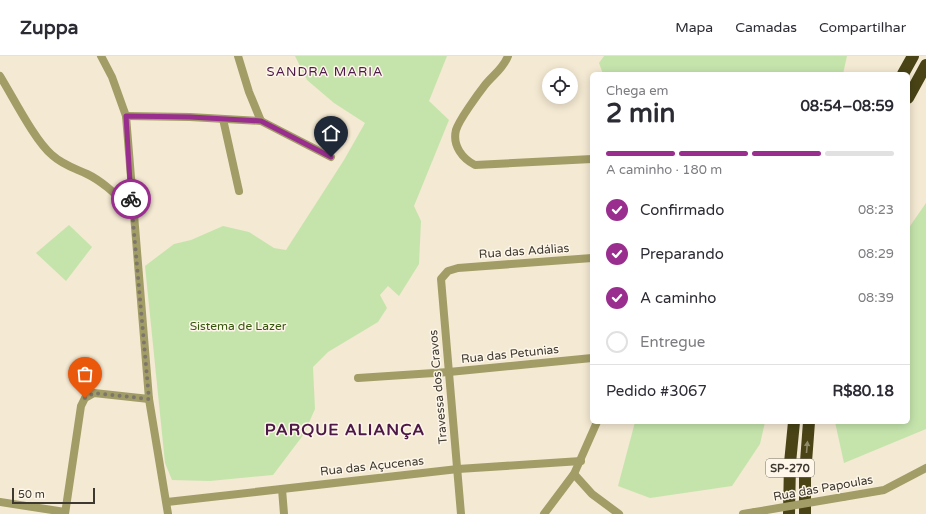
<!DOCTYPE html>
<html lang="pt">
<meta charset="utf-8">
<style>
:root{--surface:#fff;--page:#f2f2f3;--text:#2b2b33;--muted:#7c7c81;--line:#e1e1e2;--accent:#992e8f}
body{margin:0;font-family:"Varela Round",sans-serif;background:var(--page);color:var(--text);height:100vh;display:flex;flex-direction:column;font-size:15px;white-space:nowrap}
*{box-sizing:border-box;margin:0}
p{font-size:13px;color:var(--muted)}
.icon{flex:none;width:22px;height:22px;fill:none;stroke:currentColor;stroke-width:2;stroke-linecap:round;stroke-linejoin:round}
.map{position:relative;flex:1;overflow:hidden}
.sheet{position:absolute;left:590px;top:16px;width:320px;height:352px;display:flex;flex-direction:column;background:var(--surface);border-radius:6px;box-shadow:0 2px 10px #0003}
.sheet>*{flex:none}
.fabs{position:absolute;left:542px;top:12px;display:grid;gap:8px}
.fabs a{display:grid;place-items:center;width:36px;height:36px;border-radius:50%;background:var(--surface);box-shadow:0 2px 10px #0003;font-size:20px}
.scale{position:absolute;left:12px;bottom:10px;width:83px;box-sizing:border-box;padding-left:4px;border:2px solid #3e3930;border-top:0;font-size:11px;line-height:14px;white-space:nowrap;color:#3e3930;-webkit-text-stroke:3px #fdf6e9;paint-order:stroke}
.pin{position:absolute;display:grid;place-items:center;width:34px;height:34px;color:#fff;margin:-41px -17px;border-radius:50% 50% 50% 0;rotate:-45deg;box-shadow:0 0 4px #0007}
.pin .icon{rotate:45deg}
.courier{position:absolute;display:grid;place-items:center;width:40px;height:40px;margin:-20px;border:3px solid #992e8f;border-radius:50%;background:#fff;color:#222;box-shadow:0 1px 5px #0007}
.head em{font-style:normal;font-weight:800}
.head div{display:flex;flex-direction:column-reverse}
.head{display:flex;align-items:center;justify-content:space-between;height:68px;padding:0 16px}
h1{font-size:26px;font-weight:800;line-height:30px}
.bar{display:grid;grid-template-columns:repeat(4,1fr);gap:6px 4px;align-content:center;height:48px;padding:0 16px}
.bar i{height:5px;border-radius:3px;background:var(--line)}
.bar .selected{background:var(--accent)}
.bar p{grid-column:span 4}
.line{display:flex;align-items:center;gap:10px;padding:0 16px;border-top:1px solid var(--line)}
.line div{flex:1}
ol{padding:0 16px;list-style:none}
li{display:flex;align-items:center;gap:12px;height:44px}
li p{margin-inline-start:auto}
li .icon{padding:4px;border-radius:50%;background:var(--accent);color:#fff;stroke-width:4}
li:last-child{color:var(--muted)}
li i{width:22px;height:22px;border:2px solid var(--line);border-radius:50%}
header{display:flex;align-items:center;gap:24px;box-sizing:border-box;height:56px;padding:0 20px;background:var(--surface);border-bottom:1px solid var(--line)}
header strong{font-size:19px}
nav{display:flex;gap:22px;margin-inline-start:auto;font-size:14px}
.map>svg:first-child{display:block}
</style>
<header>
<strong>Zuppa</strong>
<nav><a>Mapa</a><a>Camadas</a><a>Compartilhar</a></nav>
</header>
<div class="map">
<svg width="926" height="458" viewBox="0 0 926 458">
<rect width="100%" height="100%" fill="#f4e9d2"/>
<g fill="#c5e4ac">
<path d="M295,0H447L429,45L449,64L414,150L421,165L419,208L399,240L388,230L380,239L387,252L378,266L328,296L313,311L315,353L304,378L273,419L210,425L172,424L165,407L145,210L174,188L191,184L223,170L249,176L274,192L286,194L344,104L365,67L334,47L307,24Z"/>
<path d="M604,0H847L843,18H603L599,7Z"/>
<path d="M926,147V373L844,407L835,366H908V173Z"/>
<path d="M69,169L92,191L66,225L36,197Z"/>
<path d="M635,366H765L760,388L732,430L650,442L618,430Z"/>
</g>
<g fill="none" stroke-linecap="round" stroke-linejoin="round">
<g stroke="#a29c67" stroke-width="8">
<path d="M101,0L112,21L126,60L149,343L168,458"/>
<path d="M238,0L249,36L261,65L331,101"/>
<path d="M508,0C503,13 493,19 485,29C478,38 459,64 456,74C452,90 463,103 475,109L592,103"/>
<path d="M0,20C13,41 35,85 52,99C63,109 74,112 87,118C104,126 118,141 132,154"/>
<path d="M126,60L190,61L261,65"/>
<path d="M223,63L239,135"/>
<path d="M358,322L449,316L592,302"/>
<path d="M574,418L592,438L619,458"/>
<path d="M282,433L284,458"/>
<path d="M843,441L884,434L926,412"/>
<path d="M0,446L65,456"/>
<path d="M167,446L458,413L581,405"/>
<path d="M65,458L81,350L85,342L94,337L149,343"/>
<path d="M461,458L441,223L448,215L458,212L592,202"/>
<path d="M544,458L574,418L597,366"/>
<path d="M743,458L755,456"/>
</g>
<g stroke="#494316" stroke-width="12">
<path d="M903,18L913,0"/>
<path d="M908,42L926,9"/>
<path d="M789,458L790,407L794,366"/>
<path d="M805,458V419L809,366"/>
</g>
<path stroke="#a29c67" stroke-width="8" d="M755,456L843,441"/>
</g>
<defs><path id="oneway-solid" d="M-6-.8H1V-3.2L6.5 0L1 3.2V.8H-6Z"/></defs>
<use fill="#918b6a" href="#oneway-solid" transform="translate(807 391) rotate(-85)"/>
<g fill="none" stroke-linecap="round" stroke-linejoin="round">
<path stroke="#7e7769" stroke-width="4" stroke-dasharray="0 7.2" d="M85,342L94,337L149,343L131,143"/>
<path stroke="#992e8f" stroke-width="5" d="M131,143L126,60L190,61L261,65L331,101"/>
</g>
<g text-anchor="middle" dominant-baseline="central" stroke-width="3" stroke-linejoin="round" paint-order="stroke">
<rect fill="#fdf6e9" stroke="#777268" stroke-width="1" x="766" y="403" width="48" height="18" rx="3"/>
<g font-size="11" font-weight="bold" fill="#3e3930">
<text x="790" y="412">SP-270</text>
</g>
<g font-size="12" fill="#3e3930" stroke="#fdf6e9">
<text transform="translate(524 195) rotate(-4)">Rua das Adálias</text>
<text transform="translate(510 298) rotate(-6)">Rua das Petunias</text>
<text transform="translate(438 331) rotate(-95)">Travessa dos Cravos</text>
<text transform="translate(372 410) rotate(-6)">Rua das Açucenas</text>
<text transform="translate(823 432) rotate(-10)">Rua das Papoulas</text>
</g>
<g font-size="12" fill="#36560d" stroke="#fdf6e9">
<text x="238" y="270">Sistema de Lazer</text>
</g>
<g font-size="13" letter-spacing="1" fill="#4c1847" stroke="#fdf6e9">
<text x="325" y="16">SANDRA MARIA</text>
</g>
<g font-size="16" font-weight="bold" letter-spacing="1" fill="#4c1847" stroke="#fdf6e9">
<text x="345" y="374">PARQUE ALIANÇA</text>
</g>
</g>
</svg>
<div class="fabs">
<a><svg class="icon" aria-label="locate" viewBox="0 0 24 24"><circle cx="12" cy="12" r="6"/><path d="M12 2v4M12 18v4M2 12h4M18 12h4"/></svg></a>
</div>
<div class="scale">50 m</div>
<div class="pin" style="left:85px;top:342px;background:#ea580c"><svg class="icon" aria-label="bag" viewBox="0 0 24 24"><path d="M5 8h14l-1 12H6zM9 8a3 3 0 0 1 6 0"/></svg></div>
<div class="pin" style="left:331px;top:101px;background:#1f2937"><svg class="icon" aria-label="home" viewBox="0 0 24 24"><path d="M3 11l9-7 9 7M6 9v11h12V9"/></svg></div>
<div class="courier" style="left:131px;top:143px"><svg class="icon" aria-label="bike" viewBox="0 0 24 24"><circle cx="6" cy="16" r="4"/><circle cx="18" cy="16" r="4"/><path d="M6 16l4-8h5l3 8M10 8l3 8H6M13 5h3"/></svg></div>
<section class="sheet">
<div class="head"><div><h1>2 min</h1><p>Chega em</p></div><em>08:54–08:59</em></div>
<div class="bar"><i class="selected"></i><i class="selected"></i><i class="selected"></i><i></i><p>A caminho · 180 m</p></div>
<ol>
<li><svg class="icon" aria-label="check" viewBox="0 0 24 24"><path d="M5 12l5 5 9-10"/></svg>Confirmado<p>08:23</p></li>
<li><svg class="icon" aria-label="check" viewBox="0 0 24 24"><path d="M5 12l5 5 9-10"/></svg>Preparando<p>08:29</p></li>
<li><svg class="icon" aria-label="check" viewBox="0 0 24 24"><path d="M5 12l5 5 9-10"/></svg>A caminho<p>08:39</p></li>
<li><i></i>Entregue</li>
</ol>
<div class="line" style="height:52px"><div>Pedido #3067</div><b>R$80.18</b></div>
</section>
</div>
